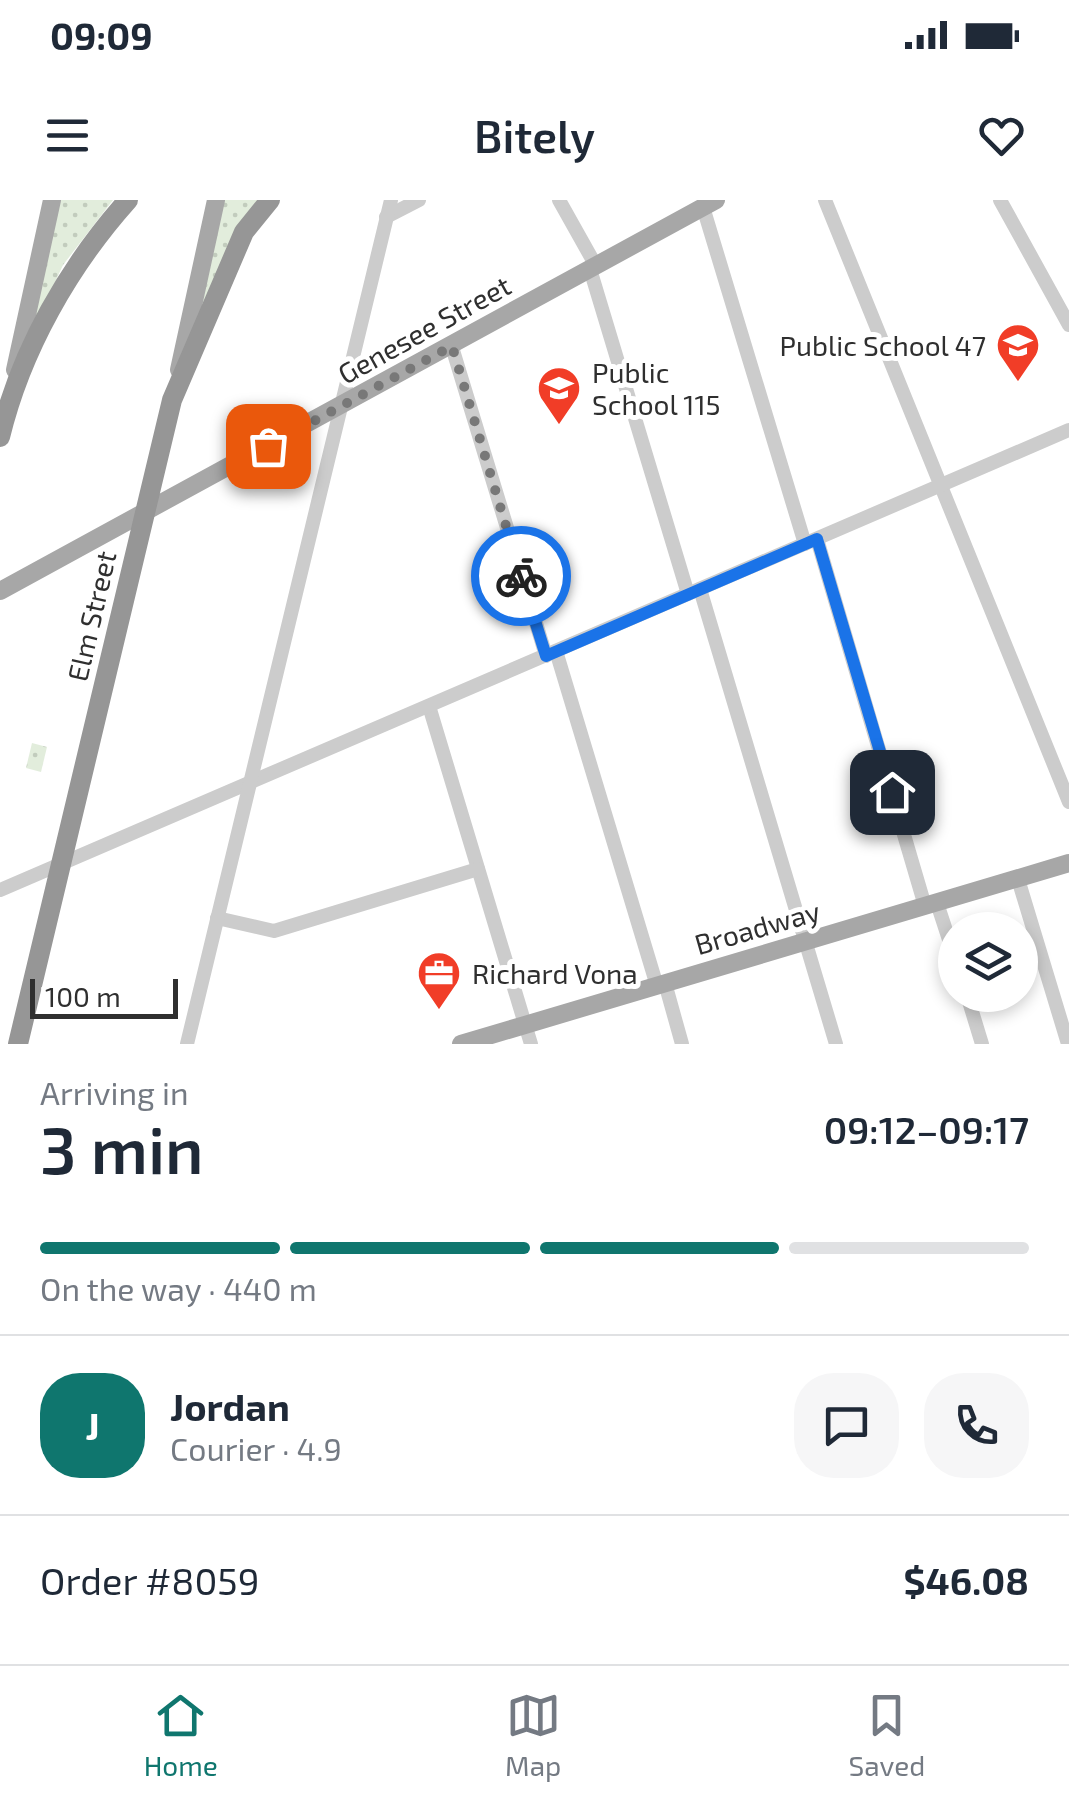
<!DOCTYPE html>
<meta charset="utf-8">
<style>
:root{--surface:#fff;--page:#f6f6f7;--text:#1f2937;--muted:#747a83;--line:#e0e1e3;--accent:#0f766e}
body{margin:0;font-family:"Exo 2",sans-serif;background:var(--page);color:var(--text);height:100vh;display:flex;flex-direction:column;font-size:38px;white-space:nowrap}
*{box-sizing:border-box;margin:0}
p{font-size:32px;color:var(--muted)}
.icon{flex:none;width:55px;height:55px;fill:none;stroke:currentColor;stroke-width:2;stroke-linecap:round;stroke-linejoin:round}
.map{position:relative;height:844px;overflow:hidden}
.details{display:flex;flex-direction:column;background:var(--surface);flex:1}
.details>*{flex:none}
.controls{position:absolute;left:938px;top:712px;display:grid;gap:20px}
.controls a{display:grid;place-items:center;width:100px;height:100px;border-radius:50%;background:var(--surface);box-shadow:0 5px 15px #0003;font-size:50px}
.scale{position:absolute;left:30px;bottom:25px;width:148px;box-sizing:border-box;padding-left:10px;border:5px solid #2f2f2f;border-top:0;font-size:28px;line-height:35px;white-space:nowrap;color:#2f2f2f;-webkit-text-stroke:8px #fff;paint-order:stroke}
.pin{position:absolute;display:grid;place-items:center;width:85px;height:85px;color:#fff;margin:-42px;border-radius:20px;box-shadow:0 5px 15px #0006}
.courier{position:absolute;display:grid;place-items:center;width:100px;height:100px;margin:-50px;border:8px solid #1a73e8;border-radius:50%;background:#fff;color:#222;box-shadow:0 2px 12px #0007}
.summary em{font-style:normal;font-weight:600}
.summary div{display:flex;flex-direction:column-reverse}
.summary{display:flex;align-items:center;justify-content:space-between;height:170px;padding:0 40px}
h1{font-size:65px;font-weight:600;line-height:75px}
.bar{display:grid;grid-template-columns:repeat(4,1fr);gap:15px 10px;align-content:center;height:120px;padding:0 40px}
.bar i{height:12px;border-radius:8px;background:var(--line)}
.bar .on{background:var(--accent)}
.bar p{grid-column:span 4}
.line{display:flex;align-items:center;gap:25px;padding:0 40px;border-top:2px solid var(--line)}
.line div{flex:1}
.round{display:grid;place-items:center;flex:none;width:105px;height:105px;border-radius:40px;background:var(--page)}
.status{display:flex;justify-content:space-between;align-items:center;height:70px;padding:0 50px;background:var(--surface);direction:ltr}
.status svg{height:28px;fill:currentColor}
header{display:flex;justify-content:space-between;align-items:center;height:130px;padding:0 40px;background:var(--surface);font-size:45px;font-weight:600}
.dock{display:flex;justify-content:space-around;align-items:center;height:140px;border-top:2px solid var(--line);background:var(--surface);font-size:28px;color:var(--muted)}
.dock a{display:grid;justify-items:center;gap:5px}
.dock .on{color:var(--accent)}
.map>svg:first-child{display:block}
</style>
<div class="status"><b>09:09</b><svg viewBox="0 0 49 12"><path d="M0 12V9h3v3zM5 12V6h3v6zM10 12V3h3v9zM15 12V0h3v12zM26 1h20v11H26zM47 4h2v5h-2z"/></svg></div>
<header><svg class="icon" aria-label="menu" viewBox="0 0 24 24"><path d="M4 6h16M4 12h16M4 18h16"/></svg>Bitely<svg class="icon" aria-label="heart" viewBox="0 0 24 24"><path d="M12 20l-8-8c-3-5 5-10 8-4 3-6 11-1 8 4z"/></svg></header>
<div class="map">
<svg width="1069" height="844" viewBox="0 0 1069 844">
<defs>
<pattern id="grass-dots" width="8" height="8" patternUnits="userSpaceOnUse" patternTransform="scale(2.5)"><rect width="8" height="8" fill="#e2eddc"/><path d="M2 2h.1M6 6h.1" fill="none" stroke="#c2ccbd" stroke-width="1.8" stroke-linecap="round"/></pattern>
</defs>
<rect width="100%" height="100%" fill="#fff"/>
<g fill="url(#grass-dots)">
<path d="M59,0H113L63,65L26,145Z"/>
<path d="M224,0H261L201,110Z"/>
<path d="M32,543L47,547L41,572L26,568Z"/>
</g>
<g fill="none" stroke-linecap="round" stroke-linejoin="round">
<g stroke="#ccc" stroke-width="14">
<path d="M559,0L596,66"/>
<path d="M825,0L1069,602"/>
<path d="M1000,0L1069,125"/>
<path d="M703,7L805,344"/>
<path d="M386,17L419,0"/>
<path d="M590,69L688,394"/>
<path d="M452,147L546,456"/>
<path d="M817,339L925,706"/>
<path d="M700,389L836,844"/>
<path d="M556,451L657,786"/>
<path d="M429,506L531,844"/>
<path d="M1018,679L1068,844"/>
<path d="M0,690L1069,230"/>
<path d="M937,703L955,758"/>
<path d="M217,718L274,731L478,669"/>
<path d="M665,783L682,844"/>
<path d="M967,795L982,844"/>
<path d="M187,844L391,0"/>
</g>
<g stroke="#a7a7a7" stroke-width="18">
<path d="M15,170L52,0"/>
<path d="M179,170L216,0"/>
<path d="M0,391L716,0"/>
<path d="M461,844L1069,663"/>
</g>
<g stroke="#969696" stroke-width="20">
<path d="M0,237C21,150 69,66 128,0"/>
<path d="M18,844L172,200L244,32L270,0"/>
</g>
</g>
<g fill="none" stroke-linecap="round" stroke-linejoin="round">
<path stroke="#787878" stroke-width="10" stroke-dasharray="0 18" d="M268,246L452,146L521,376"/>
<path stroke="#1a73e8" stroke-width="12" d="M521,376L546,456L817,339L892,592"/>
</g>
<defs>
<g id="school-pin" transform="scale(2.25)"><path d="M0 17L-7.5 6A9.5 9.5 0 1 1 7.5 6Z" fill="#f13d27" stroke="#fff"/><path d="M0-5L7-2L0 1L-7-2ZM-4 1L0 2.5L4 1V4Q0 6-4 4Z" fill="#fff"/></g>
<g id="office-pin" transform="scale(2.25)"><path d="M0 17L-7.5 6A9.5 9.5 0 1 1 7.5 6Z" fill="#f13d27" stroke="#fff"/><path d="M-6-3h4V-5.5h4V-3h4V5H-6ZM-1-4.5V-3h2v-1.5ZM-6 0V1H6V0Z" fill="#fff"/></g>
</defs>
<g fill-rule="evenodd">
<use href="#school-pin" x="1018" y="145"/>
<use href="#school-pin" x="559" y="188"/>
<use href="#office-pin" x="439" y="773"/>
</g>
<g text-anchor="middle" dominant-baseline="central" stroke-width="10" stroke-linejoin="round" paint-order="stroke">
<g font-size="28" fill="#2f2f2f" stroke="#fff">
<text transform="translate(424 129) rotate(-29)">Genesee Street</text>
<text transform="translate(91 416) rotate(-77)">Elm Street</text>
<text transform="translate(757 727) rotate(-16)">Broadway</text>
</g>
<g font-size="28" fill="#2f2f2f" stroke="#fff" text-anchor="start">
<text x="986" y="145" text-anchor="end">Public School 47</text>
<text x="592" y="172">Public<tspan x="592" dy="32">School 115</tspan></text>
<text x="472" y="773">Richard Vona</text>
</g>
</g>
</svg>
<div class="controls">
<a><svg class="icon" aria-label="layers" viewBox="0 0 24 24"><path d="M12 4l9 5-9 5-9-5zM3 14l9 5 9-5"/></svg></a>
</div>
<div class="scale">100 m</div>
<div class="pin" style="left:268px;top:246px;background:#ea580c"><svg class="icon" aria-label="bag" viewBox="0 0 24 24"><path d="M5 8h14l-1 12H6zM9 8a3 3 0 0 1 6 0"/></svg></div>
<div class="pin" style="left:892px;top:592px;background:#1f2937"><svg class="icon" aria-label="home" viewBox="0 0 24 24"><path d="M3 11l9-7 9 7M6 9v11h12V9"/></svg></div>
<div class="courier" style="left:521px;top:376px"><svg class="icon" aria-label="bike" viewBox="0 0 24 24"><circle cx="6" cy="16" r="4"/><circle cx="18" cy="16" r="4"/><path d="M6 16l4-8h5l3 8M10 8l3 8H6M13 5h3"/></svg></div>
</div>
<section class="details">
<div class="summary"><div><h1>3 min</h1><p>Arriving in</p></div><em>09:12–09:17</em></div>
<div class="bar"><i class="on"></i><i class="on"></i><i class="on"></i><i></i><p>On the way · 440 m</p></div>
<div class="line" style="height:180px"><b class="round" style="background:var(--accent);color:#fff">J</b><div><b>Jordan</b><p>Courier · 4.9</p></div><a class="round"><svg class="icon" aria-label="chat" viewBox="0 0 24 24"><path d="M4 5h16v11H9l-5 4z"/></svg></a><a class="round"><svg class="icon" aria-label="phone" viewBox="0 0 24 24"><path d="M5 4h4l2 5-3 2q2 4 5 5l2-3 5 2v4C11 20 4 13 5 4z"/></svg></a></div>
<div class="line" style="height:130px"><div>Order #8059</div><b>$46.08</b></div>
</section>
<nav class="dock">
<a class="on"><svg class="icon" aria-label="home" viewBox="0 0 24 24"><path d="M3 11l9-7 9 7M6 9v11h12V9"/></svg>Home</a>
<a><svg class="icon" aria-label="map" viewBox="0 0 24 24"><path d="M3 6l6-2 6 2 6-2v14l-6 2-6-2-6 2zM9 4v14M15 6v14"/></svg>Map</a>
<a><svg class="icon" aria-label="saved" viewBox="0 0 24 24"><path d="M7 4h10v16l-5-4-5 4z"/></svg>Saved</a>
</nav>
